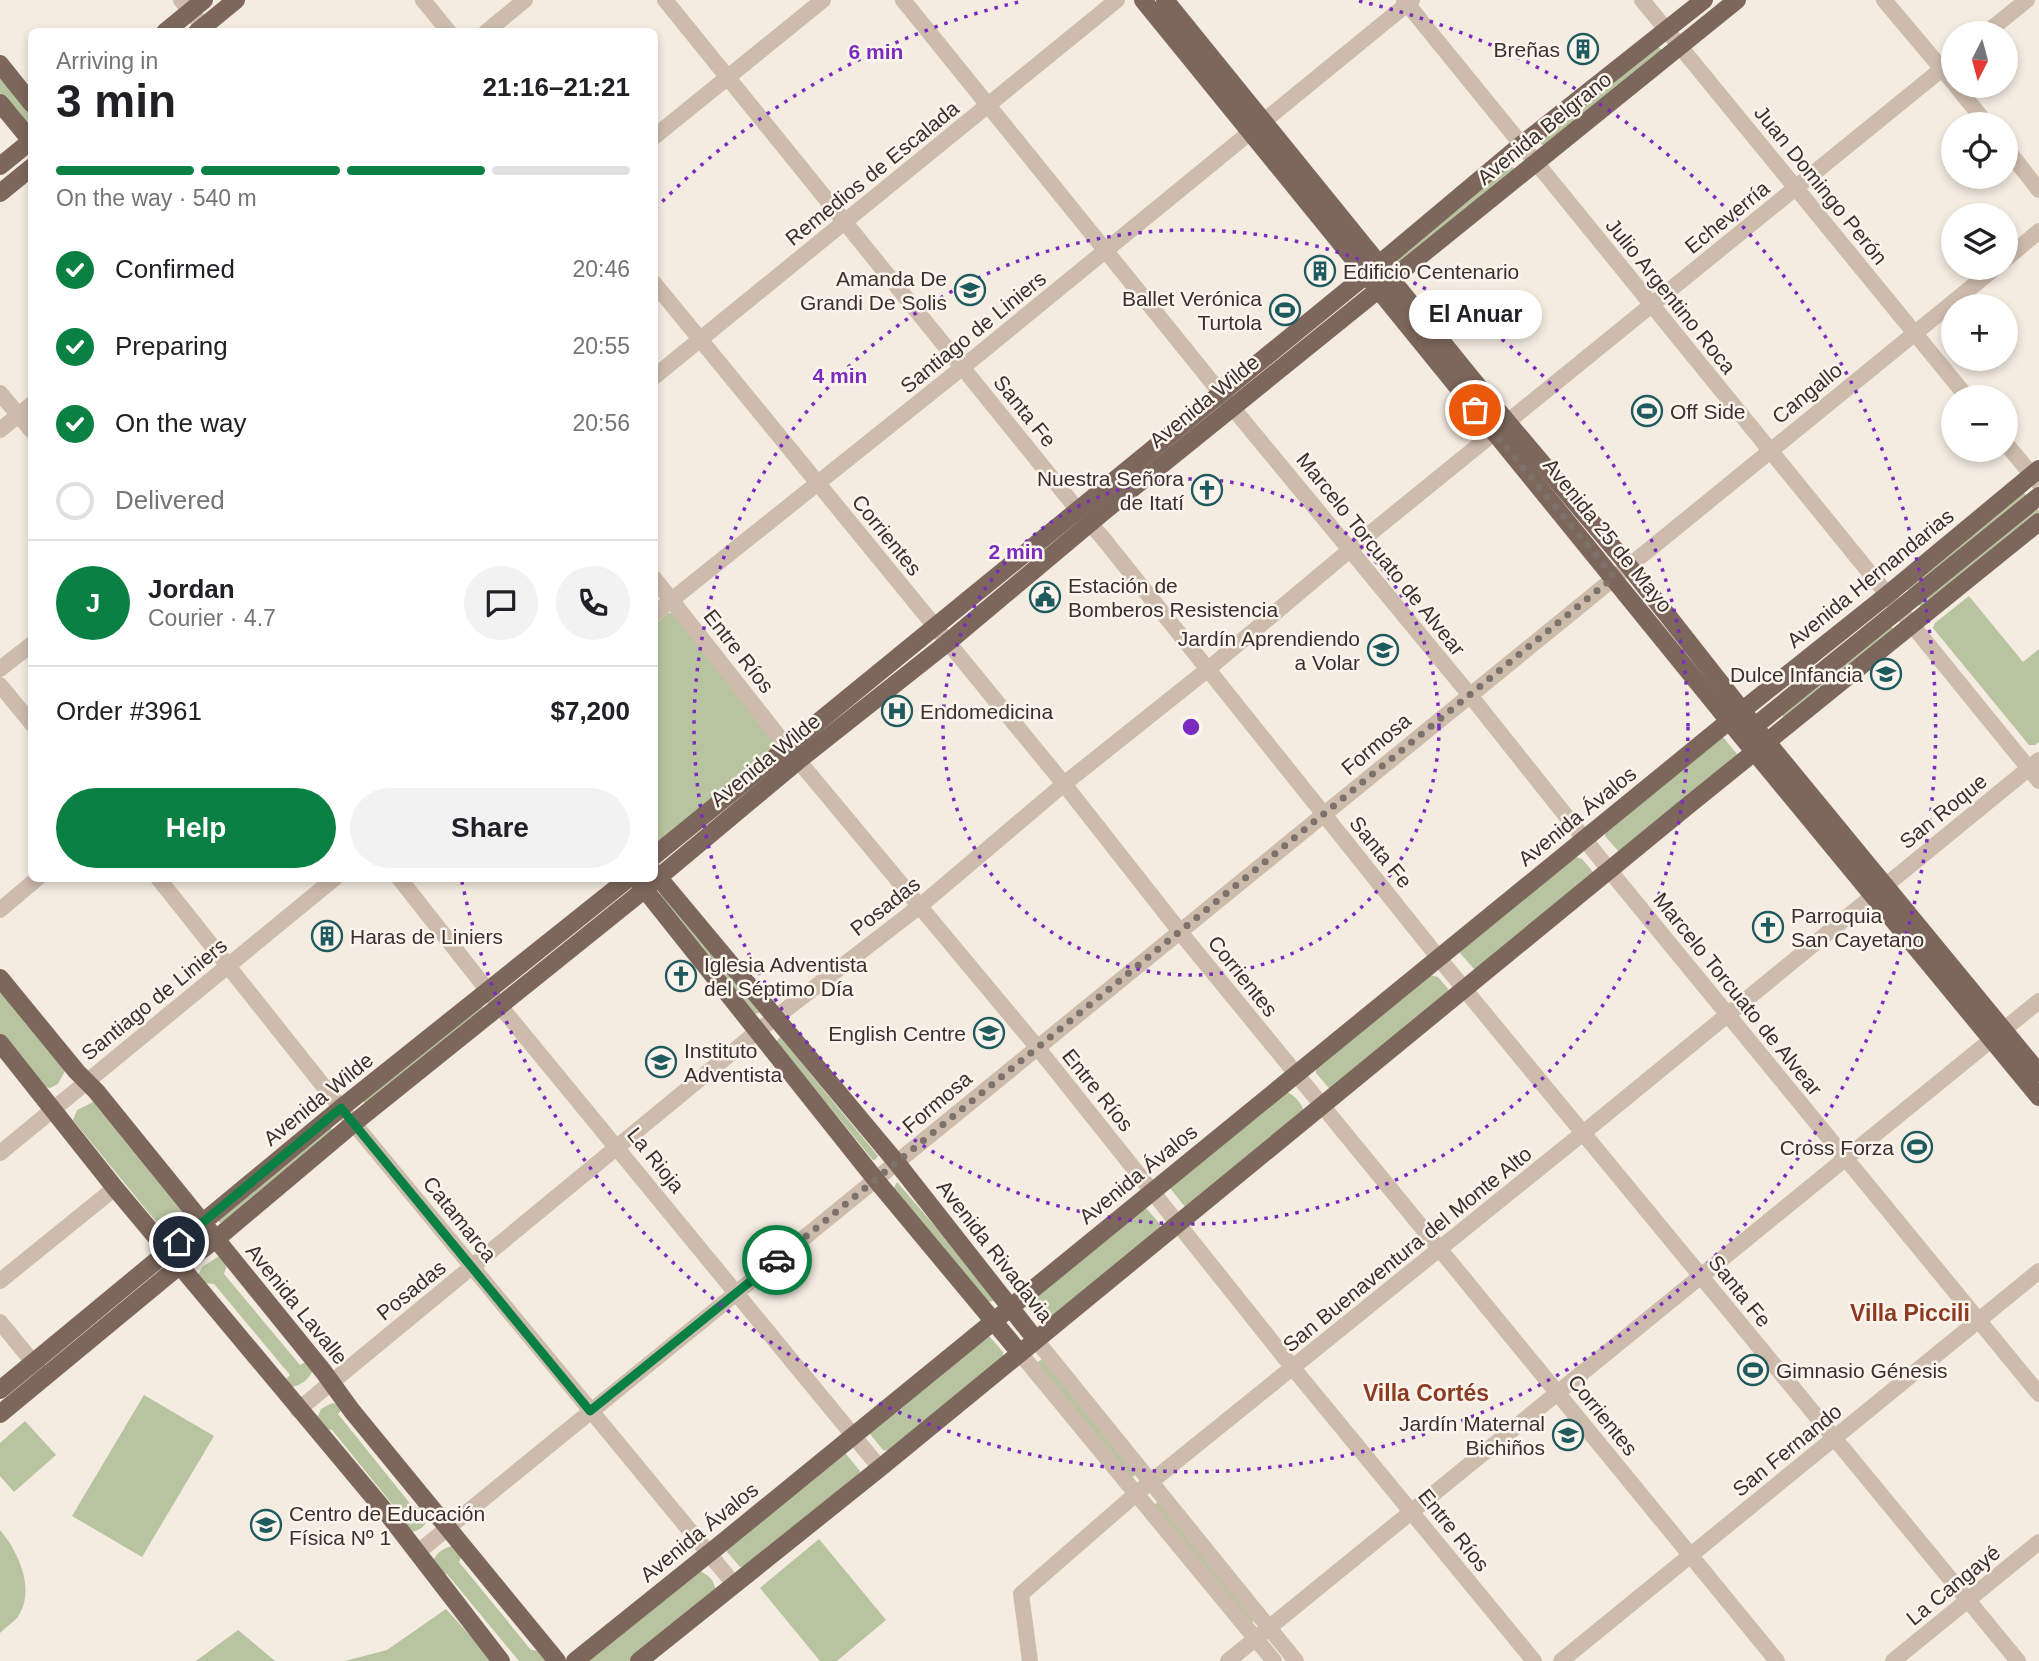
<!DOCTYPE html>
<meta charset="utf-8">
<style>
:root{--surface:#fff;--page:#f2f2f2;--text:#202124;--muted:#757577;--line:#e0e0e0;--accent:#0b8043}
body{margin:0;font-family:Helvetica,sans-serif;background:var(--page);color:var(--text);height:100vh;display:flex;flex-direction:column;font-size:26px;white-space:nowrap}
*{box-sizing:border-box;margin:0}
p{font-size:23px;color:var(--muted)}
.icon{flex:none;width:38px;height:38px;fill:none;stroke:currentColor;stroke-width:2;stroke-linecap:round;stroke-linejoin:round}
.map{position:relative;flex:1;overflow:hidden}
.details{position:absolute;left:28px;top:28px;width:630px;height:854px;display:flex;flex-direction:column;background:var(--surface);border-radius:10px;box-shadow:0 4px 10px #0003}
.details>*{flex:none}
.needle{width:46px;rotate:186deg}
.buttons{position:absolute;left:1941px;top:21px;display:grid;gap:14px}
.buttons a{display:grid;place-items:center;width:77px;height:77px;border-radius:50%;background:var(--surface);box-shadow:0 4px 10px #0003;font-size:35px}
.pin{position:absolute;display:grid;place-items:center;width:60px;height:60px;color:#fff;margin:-30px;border:4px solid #fff;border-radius:50%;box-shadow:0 2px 7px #0007}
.courier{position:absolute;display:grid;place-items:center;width:70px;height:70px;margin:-35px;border:5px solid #0b8043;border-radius:50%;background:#fff;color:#222;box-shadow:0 2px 9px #0007}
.bubble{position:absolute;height:49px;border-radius:24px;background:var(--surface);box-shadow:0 4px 10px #0003;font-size:23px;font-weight:800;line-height:49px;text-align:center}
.summary em{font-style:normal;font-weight:800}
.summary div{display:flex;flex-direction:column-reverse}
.summary{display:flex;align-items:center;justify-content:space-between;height:119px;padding:0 28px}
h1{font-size:46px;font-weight:800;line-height:52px}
.bar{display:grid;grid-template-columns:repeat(4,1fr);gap:10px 7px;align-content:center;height:84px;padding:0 28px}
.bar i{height:9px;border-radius:5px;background:var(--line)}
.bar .active{background:var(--accent)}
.bar p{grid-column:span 4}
.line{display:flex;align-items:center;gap:18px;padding:0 28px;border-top:2px solid var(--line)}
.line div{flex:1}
.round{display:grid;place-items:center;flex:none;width:74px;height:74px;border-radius:37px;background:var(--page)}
ol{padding:0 28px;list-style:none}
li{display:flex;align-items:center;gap:21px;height:77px}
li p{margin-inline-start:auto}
li .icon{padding:7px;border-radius:50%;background:var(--accent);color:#fff;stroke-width:4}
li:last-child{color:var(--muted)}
li i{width:38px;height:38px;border:4px solid var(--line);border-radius:50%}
.action{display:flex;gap:14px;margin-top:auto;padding:14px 28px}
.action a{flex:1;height:80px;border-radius:42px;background:var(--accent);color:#fff;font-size:28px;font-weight:800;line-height:80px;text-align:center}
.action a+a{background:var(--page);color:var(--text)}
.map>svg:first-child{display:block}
</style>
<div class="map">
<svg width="2039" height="1661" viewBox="0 0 2039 1661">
<rect width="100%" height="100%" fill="#f4ebe1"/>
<g fill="#b8c4a0">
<path d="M1657,46L1663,51L1545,147L1541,144V140Z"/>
<path d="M0,75L31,113L30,126L0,93Z"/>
<path d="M1508,165L1517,170L1400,263L1397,261L1396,256Z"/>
<path d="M2021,490L2028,497L1911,594L1905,586Z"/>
<path d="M2035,506L2039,511V517L1922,610L1917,602Z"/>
<path d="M1969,596L2023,662L2039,649V742L2035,745H2029L1933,628L1935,623Z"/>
<path d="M668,613H677L778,743L777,750L655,849V624Z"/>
<path d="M1889,625L1896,631L1787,721L1781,714Z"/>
<path d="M1723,737L1737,754L1736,761L1619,852L1605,836L1606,828L1717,738Z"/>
<path d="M1573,856L1582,859L1594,873L1475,970L1460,953L1462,944Z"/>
<path d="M662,892L760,1013L753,1014L658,897Z"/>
<path d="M1426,974L1438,977L1449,990L1338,1088H1329L1316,1073V1064Z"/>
<path d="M0,983L67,1067L58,1084L50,1088L41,1086L0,1033Z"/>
<path d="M481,1006L484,1009L365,1104L363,1100Z"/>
<path d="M780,1037L878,1156L875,1160H873L776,1042Z"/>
<path d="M1285,1091C1296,1096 1302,1103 1305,1115L1185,1207L1170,1188Z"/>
<path d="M93,1102L187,1217C182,1228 176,1230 165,1230L158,1224L73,1120L77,1110Z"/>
<path d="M330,1127L334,1132L222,1225L216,1218Z"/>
<path d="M897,1182L995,1296L994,1301L987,1302L894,1188Z"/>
<path d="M1146,1208L1160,1224V1232L1047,1324L1039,1323L1028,1307L1027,1300Z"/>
<path d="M219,1256L227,1264L224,1274L300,1365L309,1361L314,1368C308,1381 302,1385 288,1388L284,1381L290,1375L214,1284L204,1283L198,1275L202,1267Z"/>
<path d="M981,1337H990L1003,1352V1360L892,1451L883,1450L870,1434L873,1426Z"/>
<path d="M1044,1357L1138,1473L1131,1478L1036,1364Z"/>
<path d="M144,1395L214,1436L142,1557L72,1516Z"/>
<path d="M332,1403L337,1404L342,1409L338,1414L412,1506L424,1509L429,1515C425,1528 420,1531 406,1533L401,1526L405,1520L332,1430L321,1428L316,1421L321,1409Z"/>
<path d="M25,1421L56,1455L14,1492L0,1476V1443Z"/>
<path d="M841,1453L846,1454L860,1471L858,1479L749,1566L740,1567L727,1552L728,1543Z"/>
<path d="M1159,1501L1255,1620L1251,1623L1153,1506Z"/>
<path d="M0,1530C18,1551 37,1591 17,1618C12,1623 5,1628 0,1633Z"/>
<path d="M819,1539L886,1620L837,1661H820L760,1588Z"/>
<path d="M456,1545L463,1553L459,1562L531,1650L541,1651L546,1661H519L447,1574L438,1573L434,1559C439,1550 446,1547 456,1545Z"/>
<path d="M696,1570C709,1574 715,1580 716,1594L633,1661H583Z"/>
<path d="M446,1609L493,1661H345L387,1650Z"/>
<path d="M238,1630L275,1661H196Z"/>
</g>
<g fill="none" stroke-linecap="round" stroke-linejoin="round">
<g stroke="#cdbbac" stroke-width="16">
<path d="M181,0L208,32"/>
<path d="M423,0L449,32"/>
<path d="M665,0L1077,509L1102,537L1438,957L2018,1661"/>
<path d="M903,0L1232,407L1469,694L1610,871L2039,1394"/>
<path d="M1404,0L2039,781"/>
<path d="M1642,0L1967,397"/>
<path d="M1884,0L1953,82"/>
<path d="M486,32L525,0"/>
<path d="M1986,33L2027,0"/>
<path d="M1956,86L1987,124"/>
<path d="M654,137L823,0"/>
<path d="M2006,148L2039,190"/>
<path d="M2006,259L2039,231"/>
<path d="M654,283L1064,784L1189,943L1777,1661"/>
<path d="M654,377L1117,0"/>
<path d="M0,393L32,431"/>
<path d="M0,430L32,404"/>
<path d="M2006,444L2039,483"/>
<path d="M654,578L787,747L1037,1047L1293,1368L1534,1661"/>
<path d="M654,614L963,367L1412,0"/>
<path d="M0,669L32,644"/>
<path d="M0,685L32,724"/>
<path d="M158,878L341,1108L734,1584"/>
<path d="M399,878L500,1006L880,1468"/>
<path d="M0,910L38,878"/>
<path d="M0,1153L335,878"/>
<path d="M0,1281L115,1188"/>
<path d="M0,1322L41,1372"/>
<path d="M1036,1340L1296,1661"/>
<path d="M1020,1353L1274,1661"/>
<path d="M298,1410L758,1031L920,906L1064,784L1207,670L1351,549L1953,60"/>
<path d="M417,1553L1995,268"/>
<path d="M1030,1661L1021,1594L1137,1493L1583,1133L2039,760"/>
<path d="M1228,1661L2039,1001"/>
<path d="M1561,1661L2039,1271"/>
<path d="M1893,1661L2039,1542"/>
</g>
<g stroke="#7d675c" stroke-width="18">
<path d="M1143,0L1729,721L2039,1097"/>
<path d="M1165,0L1498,411L1628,565L1767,742L2039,1073"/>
<path d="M165,32L204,0"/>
<path d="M197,32L236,0"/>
<path d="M0,64L32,104"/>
<path d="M0,103L32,142"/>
<path d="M0,166L32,140"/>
<path d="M0,193L32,167"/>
<path d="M1755,726L2039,496"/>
<path d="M654,856L1366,275L1521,145L1704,0"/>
<path d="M654,872L897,1163L1036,1340"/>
<path d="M638,881L876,1180L1020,1353"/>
<path d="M0,978L77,1072L96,1091L323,1371L352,1411L557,1661"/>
<path d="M0,1043L115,1188L390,1517L501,1661"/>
<path d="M0,1390L341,1108L629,878"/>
<path d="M0,1414L173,1271L215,1240L354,1123L634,898L799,760L947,643L1102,513L1737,0"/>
<path d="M575,1661L717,1547L1729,721L1887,595L2039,469"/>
<path d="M639,1661L880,1468L1685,808L2039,522"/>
</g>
</g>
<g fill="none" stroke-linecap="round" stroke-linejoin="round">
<path stroke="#7c716b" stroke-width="7" stroke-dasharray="0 12.6" d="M777,1260L1614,577L1475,410"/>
<path stroke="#0b8043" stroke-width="9" d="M179,1242L341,1108L590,1411L777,1260"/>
</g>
<g fill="none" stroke="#7b2cbf" stroke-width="3.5" stroke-dasharray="3.5 7">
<circle cx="1191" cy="727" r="248"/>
<circle cx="1191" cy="727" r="497"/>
<path d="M655 209A745 745 0 0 1 1023 1M1359 1A745 745 0 1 1 462 882"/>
</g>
<defs>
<g id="building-ring" transform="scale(1.575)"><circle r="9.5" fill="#fbf5ee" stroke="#1f5a5e" stroke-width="1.5"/><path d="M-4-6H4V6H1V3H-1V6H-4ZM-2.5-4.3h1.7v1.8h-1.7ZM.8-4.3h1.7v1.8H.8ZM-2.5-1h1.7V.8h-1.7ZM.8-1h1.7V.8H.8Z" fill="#1f5a5e"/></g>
<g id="school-ring" transform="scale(1.575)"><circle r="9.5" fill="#fbf5ee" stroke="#1f5a5e" stroke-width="1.5"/><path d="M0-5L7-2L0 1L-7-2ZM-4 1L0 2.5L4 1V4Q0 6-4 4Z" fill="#1f5a5e"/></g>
<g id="stadium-ring" transform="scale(1.575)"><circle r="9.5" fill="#fbf5ee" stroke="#1f5a5e" stroke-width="1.5"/><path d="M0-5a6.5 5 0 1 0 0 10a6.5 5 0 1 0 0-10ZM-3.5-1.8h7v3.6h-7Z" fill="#1f5a5e"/></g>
<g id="church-ring" transform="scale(1.575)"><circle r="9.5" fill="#fbf5ee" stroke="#1f5a5e" stroke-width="1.5"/><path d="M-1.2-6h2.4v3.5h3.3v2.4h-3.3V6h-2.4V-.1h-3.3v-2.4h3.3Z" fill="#1f5a5e"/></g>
<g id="civic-ring" transform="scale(1.575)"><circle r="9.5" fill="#fbf5ee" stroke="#1f5a5e" stroke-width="1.5"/><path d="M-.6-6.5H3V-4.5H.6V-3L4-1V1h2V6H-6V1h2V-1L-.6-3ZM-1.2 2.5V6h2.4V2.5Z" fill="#1f5a5e"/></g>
<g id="hospital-ring" transform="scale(1.575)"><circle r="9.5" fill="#fbf5ee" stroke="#1f5a5e" stroke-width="1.5"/><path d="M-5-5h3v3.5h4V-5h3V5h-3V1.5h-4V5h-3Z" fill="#1f5a5e"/></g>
<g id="university-ring" transform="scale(1.575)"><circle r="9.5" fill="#fbf5ee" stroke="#1f5a5e" stroke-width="1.5"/><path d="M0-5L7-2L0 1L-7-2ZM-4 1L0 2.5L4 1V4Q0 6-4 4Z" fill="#1f5a5e"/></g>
</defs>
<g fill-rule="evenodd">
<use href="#building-ring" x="1583" y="49"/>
<use href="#building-ring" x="1320" y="271"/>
<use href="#school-ring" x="970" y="290"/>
<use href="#stadium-ring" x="1285" y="310"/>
<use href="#stadium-ring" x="1647" y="411"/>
<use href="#church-ring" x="1207" y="490"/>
<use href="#civic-ring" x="1045" y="597"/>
<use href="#school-ring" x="1383" y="650"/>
<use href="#school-ring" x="1886" y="674"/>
<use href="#hospital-ring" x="897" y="711"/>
<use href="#church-ring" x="1768" y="927"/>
<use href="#building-ring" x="327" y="936"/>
<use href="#church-ring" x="681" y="976"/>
<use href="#university-ring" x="989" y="1033"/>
<use href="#school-ring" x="661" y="1062"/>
<use href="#stadium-ring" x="1917" y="1147"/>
<use href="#stadium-ring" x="1753" y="1370"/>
<use href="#school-ring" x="1568" y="1435"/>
<use href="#university-ring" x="266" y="1525"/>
</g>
<g text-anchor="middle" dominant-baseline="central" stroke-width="5" stroke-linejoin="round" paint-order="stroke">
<g font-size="21" fill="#3b302b" stroke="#fbf5ee" text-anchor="start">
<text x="1560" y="49" text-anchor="end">Breñas</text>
<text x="1343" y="271">Edificio Centenario</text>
<text x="947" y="278" text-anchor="end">Amanda De<tspan x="947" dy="24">Grandi De Solis</tspan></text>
<text x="1262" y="298" text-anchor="end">Ballet Verónica<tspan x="1262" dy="24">Turtola</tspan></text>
<text x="1670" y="411">Off Side</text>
<text x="1184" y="478" text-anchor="end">Nuestra Señora<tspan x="1184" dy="24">de Itatí</tspan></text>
<text x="1068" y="585">Estación de<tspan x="1068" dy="24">Bomberos Resistencia</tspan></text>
<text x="1360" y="638" text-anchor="end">Jardín Aprendiendo<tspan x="1360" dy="24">a Volar</tspan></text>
<text x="1863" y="674" text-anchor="end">Dulce Infancia</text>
<text x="920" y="711">Endomedicina</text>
<text x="1791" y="915">Parroquia<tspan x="1791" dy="24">San Cayetano</tspan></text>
<text x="350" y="936">Haras de Liniers</text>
<text x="704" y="964">Iglesia Adventista<tspan x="704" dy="24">del Séptimo Día</tspan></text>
<text x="966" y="1033" text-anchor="end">English Centre</text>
<text x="684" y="1050">Instituto<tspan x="684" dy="24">Adventista</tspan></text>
<text x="1894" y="1147" text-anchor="end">Cross Forza</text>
<text x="1776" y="1370">Gimnasio Génesis</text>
<text x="1545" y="1423" text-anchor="end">Jardín Maternal<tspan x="1545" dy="24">Bichiños</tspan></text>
<text x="289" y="1513">Centro de Educación<tspan x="289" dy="24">Física Nº 1</tspan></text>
</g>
<g font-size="21" fill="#3b302b" stroke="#fbf5ee">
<text transform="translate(1544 128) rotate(-39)">Avenida Belgrano</text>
<text transform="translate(872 173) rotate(-39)">Remedios de Escalada</text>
<text transform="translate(1821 185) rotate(51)">Juan Domingo Perón</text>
<text transform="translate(1727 217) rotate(-39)">Echeverría</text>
<text transform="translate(1671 296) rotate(51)">Julio Argentino Roca</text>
<text transform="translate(973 332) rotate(-39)">Santiago de Liniers</text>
<text transform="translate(1807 393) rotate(-39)">Cangallo</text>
<text transform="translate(1204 401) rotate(-39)">Avenida Wilde</text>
<text transform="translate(1025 411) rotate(51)">Santa Fe</text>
<text transform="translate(887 535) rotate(51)">Corrientes</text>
<text transform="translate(1608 535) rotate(51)">Avenida 25 de Mayo</text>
<text transform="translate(1381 554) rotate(51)">Marcelo Torcuato de Alvear</text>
<text transform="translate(1870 578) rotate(-39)">Avenida Hernandarias</text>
<text transform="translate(739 651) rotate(52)">Entre Ríos</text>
<text transform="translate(1376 744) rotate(-40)">Formosa</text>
<text transform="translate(765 760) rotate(-39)">Avenida Wilde</text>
<text transform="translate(1943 811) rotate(-39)">San Roque</text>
<text transform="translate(1577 816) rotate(-39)">Avenida Ávalos</text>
<text transform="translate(1381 852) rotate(51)">Santa Fe</text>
<text transform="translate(885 906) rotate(-38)">Posadas</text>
<text transform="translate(1243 976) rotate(51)">Corrientes</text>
<text transform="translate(1738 994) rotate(51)">Marcelo Torcuato de Alvear</text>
<text transform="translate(154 999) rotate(-39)">Santiago de Liniers</text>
<text transform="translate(1098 1090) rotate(51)">Entre Ríos</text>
<text transform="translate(318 1099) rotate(-39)">Avenida Wilde</text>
<text transform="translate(937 1102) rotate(-40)">Formosa</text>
<text transform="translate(656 1160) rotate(51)">La Rioja</text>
<text transform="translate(1138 1174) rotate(-39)">Avenida Ávalos</text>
<text transform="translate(460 1219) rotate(51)">Catamarca</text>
<text transform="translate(1407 1249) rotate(-39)">San Buenaventura del Monte Alto</text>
<text transform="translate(995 1251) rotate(52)">Avenida Rivadavia</text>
<text transform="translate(411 1290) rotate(-39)">Posadas</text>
<text transform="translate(1740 1291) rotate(51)">Santa Fe</text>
<text transform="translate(297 1304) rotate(51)">Avenida Lavalle</text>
<text transform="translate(1603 1415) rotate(51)">Corrientes</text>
<text transform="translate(1787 1450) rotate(-39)">San Fernando</text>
<text transform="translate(1454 1530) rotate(51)">Entre Ríos</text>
<text transform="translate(699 1532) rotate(-39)">Avenida Ávalos</text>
<text transform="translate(1953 1585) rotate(-39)">La Cangayé</text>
</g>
<g font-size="23" font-weight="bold" fill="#8c3b22" stroke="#fbf5ee">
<text x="1910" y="1313">Villa Piccili</text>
<text x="1426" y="1393">Villa Cortés</text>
</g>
</g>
<circle cx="1191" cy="727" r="10" fill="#7b2cbf" stroke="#fbf5ee" stroke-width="3.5"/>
<g font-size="21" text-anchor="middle" font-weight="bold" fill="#7b2cbf" stroke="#fbf5ee" stroke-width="5" stroke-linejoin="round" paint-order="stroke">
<text x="876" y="59">6 min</text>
<text x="840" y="383">4 min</text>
<text x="1016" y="559">2 min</text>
</g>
</svg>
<div class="buttons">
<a><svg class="needle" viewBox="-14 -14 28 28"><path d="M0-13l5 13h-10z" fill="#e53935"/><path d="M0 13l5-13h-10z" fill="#757577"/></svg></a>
<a><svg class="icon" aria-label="locate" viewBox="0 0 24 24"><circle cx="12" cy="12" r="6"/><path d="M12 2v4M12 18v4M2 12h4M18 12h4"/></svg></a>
<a><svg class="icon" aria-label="layers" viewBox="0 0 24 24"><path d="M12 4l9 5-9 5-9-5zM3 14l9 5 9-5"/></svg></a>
<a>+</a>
<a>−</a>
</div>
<div class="pin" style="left:1475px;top:410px;background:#ea580c"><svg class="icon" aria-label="bag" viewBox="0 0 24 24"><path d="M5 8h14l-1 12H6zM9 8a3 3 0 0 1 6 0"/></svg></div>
<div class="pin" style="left:179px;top:1242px;background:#1f2937"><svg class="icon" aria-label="home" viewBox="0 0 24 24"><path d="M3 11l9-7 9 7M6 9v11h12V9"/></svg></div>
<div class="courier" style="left:777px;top:1260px"><svg class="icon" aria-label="car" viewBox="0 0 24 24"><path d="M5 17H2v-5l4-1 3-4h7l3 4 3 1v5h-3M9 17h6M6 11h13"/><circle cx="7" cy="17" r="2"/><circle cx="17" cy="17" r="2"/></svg></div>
<div class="bubble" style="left:1409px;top:290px;width:133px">El Anuar</div>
<section class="details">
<div class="summary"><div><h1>3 min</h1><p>Arriving in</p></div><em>21:16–21:21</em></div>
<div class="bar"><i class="active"></i><i class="active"></i><i class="active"></i><i></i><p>On the way · 540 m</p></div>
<ol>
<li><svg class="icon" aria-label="check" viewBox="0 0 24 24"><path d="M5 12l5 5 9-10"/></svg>Confirmed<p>20:46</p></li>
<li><svg class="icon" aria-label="check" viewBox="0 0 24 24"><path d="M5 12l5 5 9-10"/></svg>Preparing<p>20:55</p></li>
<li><svg class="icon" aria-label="check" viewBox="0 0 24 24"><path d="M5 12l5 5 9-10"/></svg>On the way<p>20:56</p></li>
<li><i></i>Delivered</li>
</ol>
<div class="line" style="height:126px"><b class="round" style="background:var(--accent);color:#fff">J</b><div><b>Jordan</b><p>Courier · 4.7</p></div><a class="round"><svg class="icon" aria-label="chat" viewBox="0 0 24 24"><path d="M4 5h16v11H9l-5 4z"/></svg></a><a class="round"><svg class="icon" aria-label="phone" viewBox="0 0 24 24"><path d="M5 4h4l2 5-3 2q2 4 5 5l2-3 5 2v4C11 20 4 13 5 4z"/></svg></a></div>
<div class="line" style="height:91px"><div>Order #3961</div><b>$7,200</b></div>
<div class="action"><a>Help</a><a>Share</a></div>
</section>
</div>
